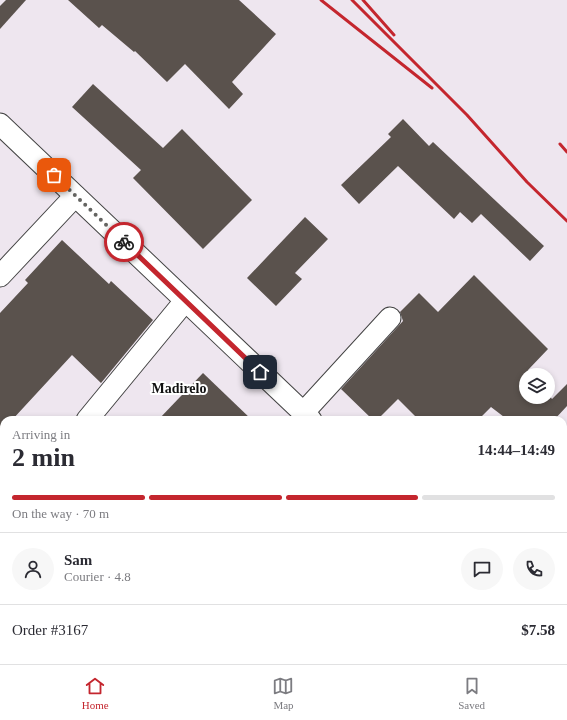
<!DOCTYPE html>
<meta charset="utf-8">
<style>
:root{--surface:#fff;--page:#f7f7f7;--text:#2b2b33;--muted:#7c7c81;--line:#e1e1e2;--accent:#c4262e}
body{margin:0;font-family:Georgia,serif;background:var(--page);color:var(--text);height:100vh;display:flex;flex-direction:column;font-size:15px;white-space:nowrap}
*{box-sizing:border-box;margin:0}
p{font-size:13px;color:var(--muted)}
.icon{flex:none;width:22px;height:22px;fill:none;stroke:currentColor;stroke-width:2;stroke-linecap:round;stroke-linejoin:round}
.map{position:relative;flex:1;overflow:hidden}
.drawer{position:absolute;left:0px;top:416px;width:567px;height:248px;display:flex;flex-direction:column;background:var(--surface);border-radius:12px 12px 0 0;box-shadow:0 2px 6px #0003}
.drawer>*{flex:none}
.fabs{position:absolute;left:519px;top:368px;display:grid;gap:8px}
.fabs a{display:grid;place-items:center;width:36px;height:36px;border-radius:50%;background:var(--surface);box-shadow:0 2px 6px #0003;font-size:20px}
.pin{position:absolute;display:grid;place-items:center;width:34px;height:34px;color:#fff;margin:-17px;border-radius:8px;box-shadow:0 2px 6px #0006}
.courier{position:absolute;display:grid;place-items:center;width:40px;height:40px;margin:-20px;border:3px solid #c4262e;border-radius:50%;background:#fff;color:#222;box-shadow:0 1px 5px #0007}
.summary em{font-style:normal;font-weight:700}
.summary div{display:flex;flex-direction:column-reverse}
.summary{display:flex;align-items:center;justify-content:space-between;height:68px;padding:0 12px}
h1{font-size:26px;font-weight:700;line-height:30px}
.bar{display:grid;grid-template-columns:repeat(4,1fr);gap:6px 4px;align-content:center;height:48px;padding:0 12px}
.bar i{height:5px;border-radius:3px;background:var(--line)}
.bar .on{background:var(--accent)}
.bar p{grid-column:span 4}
.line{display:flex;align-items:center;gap:10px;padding:0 12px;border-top:1px solid var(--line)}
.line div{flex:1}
.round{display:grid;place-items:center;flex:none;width:42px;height:42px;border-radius:21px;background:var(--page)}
.dock{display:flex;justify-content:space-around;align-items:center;height:56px;border-top:1px solid var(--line);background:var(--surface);font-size:11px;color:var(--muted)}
.dock a{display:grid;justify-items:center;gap:2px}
.dock .on{color:var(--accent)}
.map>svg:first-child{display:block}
</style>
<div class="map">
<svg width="567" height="664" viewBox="0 0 567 664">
<rect width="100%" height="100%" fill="#fffdf5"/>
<path fill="#eee6ef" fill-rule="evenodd" d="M0,0H567V664H0ZM526,375H548V397H526ZM4,420H563V660H4Z"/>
<g fill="#5a524d">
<path d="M6,0H26L0,29V6Z"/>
<path d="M68,0H239L276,34L232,82L243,94L229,109L185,64L167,82L135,51L134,52L102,25L99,28Z"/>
<path d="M93,84L163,148L182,129L252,200L203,249L133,178L141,170L72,107Z"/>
<path d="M403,119L429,146L433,142L544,246L530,261L481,214L472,223L460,212L454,219L398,166L359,204L341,185L391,137L388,134Z"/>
<path d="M305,217L328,239L295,273L302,279L276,306L247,278Z"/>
<path d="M62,240L109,284L111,281L153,320L101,383L72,355L12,420H4V428L0,433V313L28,283L25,280Z"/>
<path d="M474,275L548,349L528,370L532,375H526V397H548V394L552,399L567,384V406L554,420H508L491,407L478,420H419L398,399L377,420H373L341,389L403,321L400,312L419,293L438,312Z"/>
<path d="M203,373L252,420H158Z"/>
</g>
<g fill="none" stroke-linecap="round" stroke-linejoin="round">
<g stroke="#444" stroke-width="23">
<g id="minor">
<path d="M0,124L311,420"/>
<path d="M0,276L75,196"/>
<path d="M303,413L390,318"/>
<path d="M87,420L185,301"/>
<path d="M0,495L4,499"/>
<path d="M0,569L4,564"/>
<path d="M563,637L567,632"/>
<path d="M119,660L123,664"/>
<path d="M192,660L196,664"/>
<path d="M562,660L566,664"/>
<path d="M77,664L81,660"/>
<path d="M235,664L238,660"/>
</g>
</g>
<use href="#minor" stroke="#fff" stroke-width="21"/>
<g stroke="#c4262e" stroke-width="3">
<path d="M321,0L432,88"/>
<path d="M352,0L467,115L527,182L567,221"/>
<path d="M363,0L394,35"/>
<path d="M560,144L567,152"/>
</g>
</g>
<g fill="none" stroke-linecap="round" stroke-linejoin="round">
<path stroke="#646461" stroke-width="4" stroke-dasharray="0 7.2" d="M54,175L124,242"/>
<path stroke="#c4262e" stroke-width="5" d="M124,242L260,372"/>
</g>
<g text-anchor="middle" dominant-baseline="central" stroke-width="4" stroke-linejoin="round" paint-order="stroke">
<g font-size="14" font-weight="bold" fill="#111" stroke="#fff">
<text x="179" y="388">Madirelo</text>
</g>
</g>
</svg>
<div class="fabs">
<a><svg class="icon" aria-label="layers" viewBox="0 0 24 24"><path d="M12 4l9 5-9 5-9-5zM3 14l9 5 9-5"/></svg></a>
</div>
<div class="pin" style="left:54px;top:175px;background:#ea580c"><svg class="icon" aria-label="bag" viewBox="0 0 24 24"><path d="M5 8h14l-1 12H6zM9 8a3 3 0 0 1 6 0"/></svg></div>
<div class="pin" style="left:260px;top:372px;background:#1f2937"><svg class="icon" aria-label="home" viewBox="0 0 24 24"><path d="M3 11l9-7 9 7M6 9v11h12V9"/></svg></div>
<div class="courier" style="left:124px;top:242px"><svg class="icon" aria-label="bike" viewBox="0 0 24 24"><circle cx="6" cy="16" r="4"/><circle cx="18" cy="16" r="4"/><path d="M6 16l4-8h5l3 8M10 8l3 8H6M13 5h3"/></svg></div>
<section class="drawer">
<div class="summary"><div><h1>2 min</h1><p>Arriving in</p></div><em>14:44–14:49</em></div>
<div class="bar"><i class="on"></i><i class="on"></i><i class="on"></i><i></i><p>On the way · 70 m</p></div>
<div class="line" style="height:72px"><a class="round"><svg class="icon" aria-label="person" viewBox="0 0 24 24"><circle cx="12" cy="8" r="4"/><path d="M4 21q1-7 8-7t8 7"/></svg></a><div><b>Sam</b><p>Courier · 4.8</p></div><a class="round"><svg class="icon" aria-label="chat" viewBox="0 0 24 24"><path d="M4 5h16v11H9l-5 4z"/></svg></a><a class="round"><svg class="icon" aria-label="phone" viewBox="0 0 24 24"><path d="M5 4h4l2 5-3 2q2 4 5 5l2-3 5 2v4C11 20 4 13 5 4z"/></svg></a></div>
<div class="line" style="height:52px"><div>Order #3167</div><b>$7.58</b></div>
</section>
</div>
<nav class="dock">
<a class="on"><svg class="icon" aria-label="home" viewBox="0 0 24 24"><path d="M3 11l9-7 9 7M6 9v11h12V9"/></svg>Home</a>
<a><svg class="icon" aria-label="map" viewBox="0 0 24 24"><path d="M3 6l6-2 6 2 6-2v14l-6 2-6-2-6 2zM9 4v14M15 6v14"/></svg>Map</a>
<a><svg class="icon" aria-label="saved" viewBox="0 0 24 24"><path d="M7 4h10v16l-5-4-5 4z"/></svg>Saved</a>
</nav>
